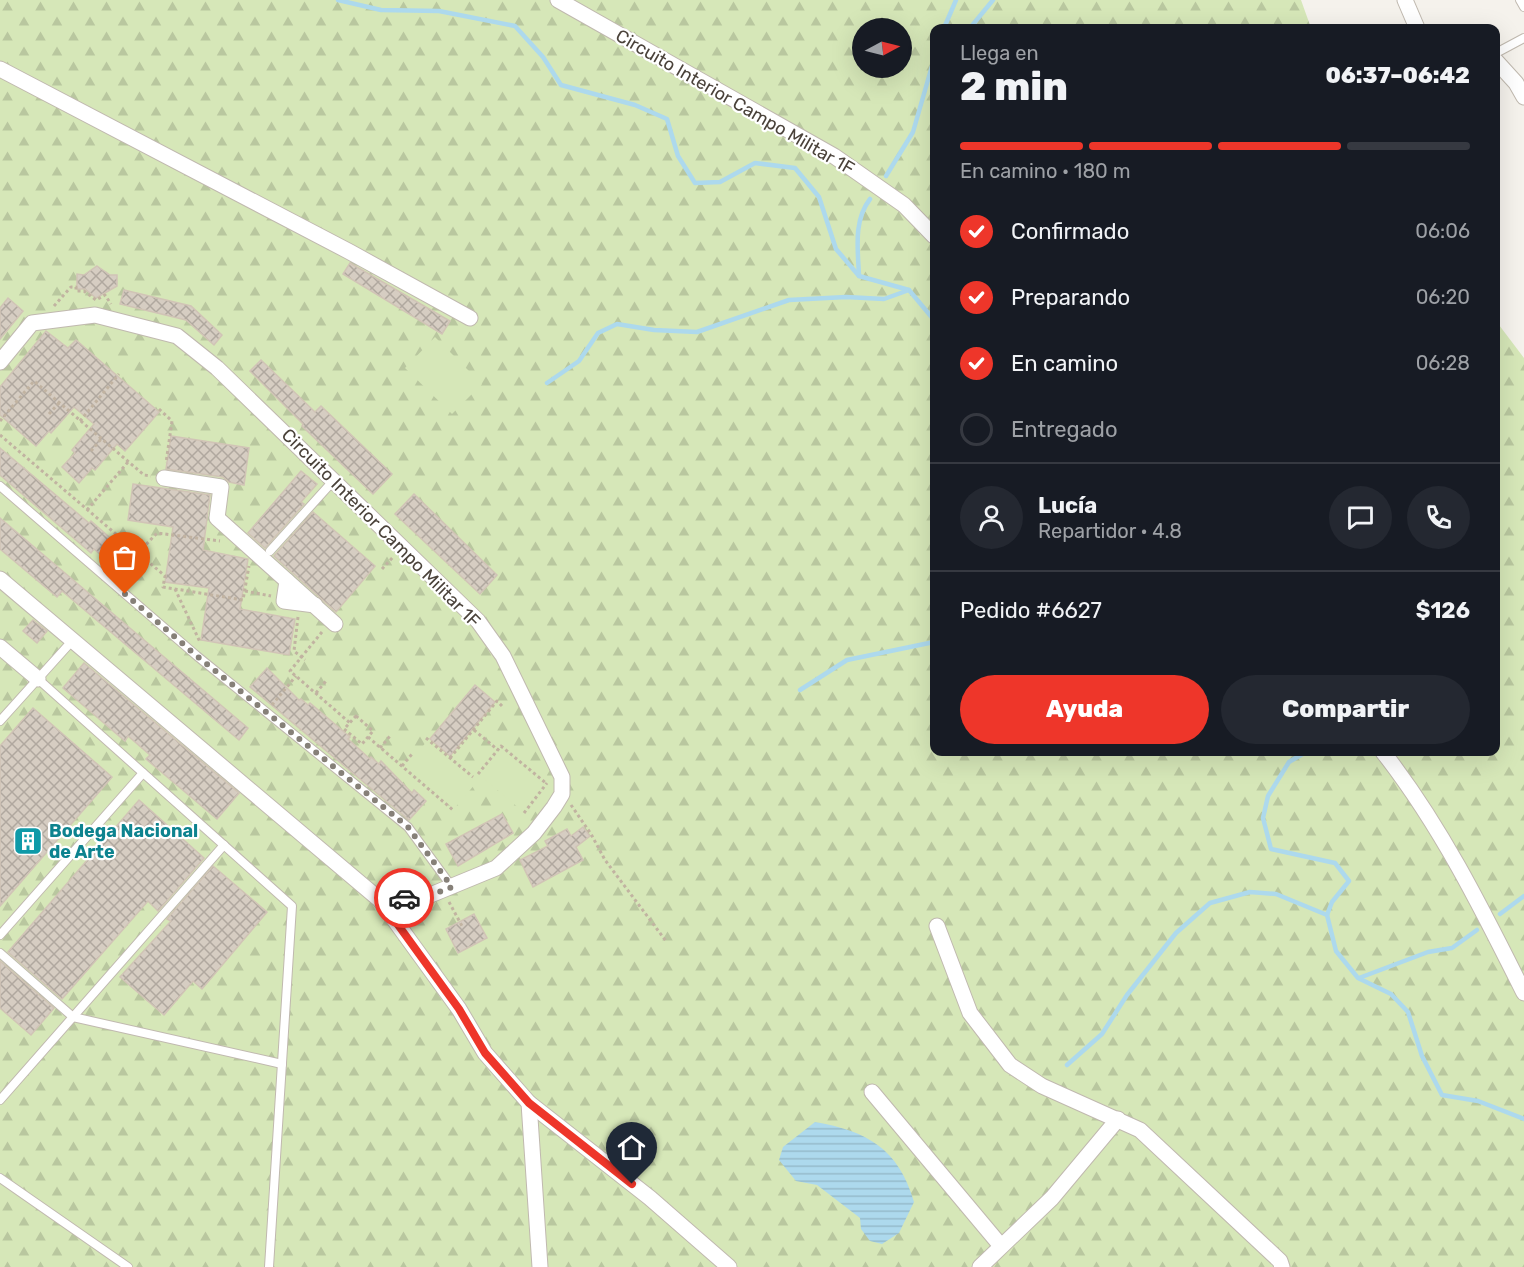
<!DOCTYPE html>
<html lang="es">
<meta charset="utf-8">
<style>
:root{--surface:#171b24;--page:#242831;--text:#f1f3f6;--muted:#9ea1a6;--line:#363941;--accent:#ee362a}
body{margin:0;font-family:Rubik,sans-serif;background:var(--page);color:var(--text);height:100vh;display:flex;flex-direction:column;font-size:22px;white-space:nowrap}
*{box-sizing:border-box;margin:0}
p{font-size:20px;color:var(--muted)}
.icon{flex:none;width:33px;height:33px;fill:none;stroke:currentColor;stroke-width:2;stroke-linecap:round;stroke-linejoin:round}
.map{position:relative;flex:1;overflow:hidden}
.drawer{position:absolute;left:930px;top:24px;width:570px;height:732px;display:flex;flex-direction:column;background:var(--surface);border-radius:12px;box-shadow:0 6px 24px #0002}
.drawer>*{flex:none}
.needle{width:39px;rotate:83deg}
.tools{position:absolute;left:852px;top:18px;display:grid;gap:12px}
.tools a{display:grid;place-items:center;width:60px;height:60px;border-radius:50%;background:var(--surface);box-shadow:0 6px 24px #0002;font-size:30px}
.pin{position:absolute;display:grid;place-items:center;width:51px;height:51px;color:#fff;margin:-62px -26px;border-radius:50% 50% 50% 0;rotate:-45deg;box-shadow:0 0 6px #0007}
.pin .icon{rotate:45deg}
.courier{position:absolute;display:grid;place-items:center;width:60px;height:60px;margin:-30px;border:4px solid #ee362a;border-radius:50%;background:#fff;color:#222;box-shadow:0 2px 8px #0007}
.head em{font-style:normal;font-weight:800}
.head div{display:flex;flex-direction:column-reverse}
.head{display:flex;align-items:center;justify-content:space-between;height:102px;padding:0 30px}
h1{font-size:39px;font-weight:800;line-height:45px}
.bar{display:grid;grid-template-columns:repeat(4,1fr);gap:9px 6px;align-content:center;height:72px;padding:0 30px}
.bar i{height:8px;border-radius:4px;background:var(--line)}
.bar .selected{background:var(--accent)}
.bar p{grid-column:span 4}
.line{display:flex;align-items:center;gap:15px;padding:0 30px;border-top:2px solid var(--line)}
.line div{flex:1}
.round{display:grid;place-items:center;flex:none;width:63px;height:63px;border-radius:32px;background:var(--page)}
ol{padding:0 30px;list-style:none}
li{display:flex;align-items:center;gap:18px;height:66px}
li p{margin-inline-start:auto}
li .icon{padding:6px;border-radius:50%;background:var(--accent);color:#fff;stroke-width:4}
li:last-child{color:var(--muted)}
li i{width:33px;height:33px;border:3px solid var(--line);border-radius:50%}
.button{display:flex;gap:12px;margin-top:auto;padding:12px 30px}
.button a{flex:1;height:69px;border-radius:36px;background:var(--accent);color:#fff;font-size:24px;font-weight:800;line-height:69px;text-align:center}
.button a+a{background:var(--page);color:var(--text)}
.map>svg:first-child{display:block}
</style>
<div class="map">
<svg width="1524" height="1267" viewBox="0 0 1524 1267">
<defs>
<pattern id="forest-firs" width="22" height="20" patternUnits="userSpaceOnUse" patternTransform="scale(1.5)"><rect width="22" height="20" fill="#d6e7b8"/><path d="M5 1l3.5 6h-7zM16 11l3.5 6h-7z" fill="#b9c79f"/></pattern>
<pattern id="water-rules" width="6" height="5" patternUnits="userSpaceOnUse" patternTransform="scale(1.5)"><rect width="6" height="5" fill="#add9ed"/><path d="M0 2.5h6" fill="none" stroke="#96bbcc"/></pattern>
<pattern id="building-cross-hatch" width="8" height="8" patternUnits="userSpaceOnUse" patternTransform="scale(1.5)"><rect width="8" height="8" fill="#d6cdc2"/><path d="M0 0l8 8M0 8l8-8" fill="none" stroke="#b0a89f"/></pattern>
</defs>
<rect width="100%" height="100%" fill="#f5f2ec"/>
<path fill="url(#forest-firs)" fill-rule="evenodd" d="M0,0H1301L1311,28H934V752H1496V321L1524,358V1267H0ZM862,28H902V68H862Z"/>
<g fill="#d6e7b8">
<path d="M435,337L482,384L452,414L405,368Z"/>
<path d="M427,741L476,783L454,809L405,768Z"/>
<path d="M498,747L548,788L526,814L477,773Z"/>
</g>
<path fill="url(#water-rules)" d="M815,1122C867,1131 899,1149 914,1202L899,1233L882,1244L870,1241L861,1229L860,1218L817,1185L796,1181L779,1160L783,1147Z"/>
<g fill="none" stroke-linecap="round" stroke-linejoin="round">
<g stroke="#add9ed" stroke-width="4.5">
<path d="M338,0L381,10L439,11L515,26L543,57L561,85L635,105L667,119L678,156L695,183L720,182L755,163L795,168L819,197L836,249L859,276L909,290L934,320"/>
<path d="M944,28L956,0"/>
<path d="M970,28L993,0"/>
<path d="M886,176L913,132L934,59"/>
<path d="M859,276C858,250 853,221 870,199"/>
<path d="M547,383L579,361L598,333L617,324L654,330L697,332L789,300L846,297L884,299L909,290"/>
<path d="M800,690L847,660L934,642"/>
<path d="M1306,752L1289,762L1268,796L1263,818L1271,849L1335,863L1349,881L1332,902L1327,915L1336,951L1358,978L1391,994L1408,1012L1422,1056L1442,1095L1478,1101L1524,1119"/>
<path d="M1500,914L1524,896"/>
<path d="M1359,978L1428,952L1452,948L1477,930"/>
<path d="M1067,1065L1102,1034L1127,995L1176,933L1210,903L1250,892L1276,894L1327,915"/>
</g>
</g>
<g fill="url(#building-cross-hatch)" stroke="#d1c4b6" stroke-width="1.5">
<path d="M350,263L450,321L442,334L343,274Z"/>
<path d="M97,266L110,275H117V286L96,298L85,289H77V274L84,275Z"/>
<path d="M124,290L191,306L222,335L214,345L186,320L120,304Z"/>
<path d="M8,298L23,311L0,339V308Z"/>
<path d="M46,331L68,348L76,340L159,412L125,451L117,444L95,470L92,468L79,483L62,467L75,453L72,450L94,424L74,407L51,433L49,431L36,446L0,415V387Z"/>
<path d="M261,360L315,412L321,406L392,474L373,494L302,426L303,424L250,371Z"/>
<path d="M171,436L249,448L244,485L229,482L223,477L166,469Z"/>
<path d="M0,448L89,523L91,521L124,550L125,544L147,563L131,581L94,549L91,553L0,475Z"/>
<path d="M301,471L317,484L301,502L304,504L265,548L248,533Z"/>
<path d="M133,484L210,495L203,550L248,559L240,609L295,619L289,655L201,640L209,588L165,582L173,527L128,520Z"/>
<path d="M414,494L497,575L480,594L395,514Z"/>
<path d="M313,512L375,566L336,612L274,556Z"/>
<path d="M0,518L248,728L239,740L62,591L57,597L0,549Z"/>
<path d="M33,620L47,631L37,643L23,631Z"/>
<path d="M84,663L239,793L217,819L146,759L150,755L128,736L125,741L63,688Z"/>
<path d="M267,668L299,700L301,699L308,705L310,703L350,737L348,739L370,759L371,757L379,764L381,761L412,793L414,790L426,801L409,820L250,687Z"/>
<path d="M475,685L495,702L450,756L430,739Z"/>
<path d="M33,708L112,777L0,906V746Z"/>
<path d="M139,800L204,858L158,911L148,901L62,999L8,952Z"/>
<path d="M502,814L513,833L458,866L446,844Z"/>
<path d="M583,827L590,836L576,847L583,860L533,887L520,860L548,846L545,841L567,829L571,836Z"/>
<path d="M213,866L267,912L202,989L193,981L164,1015L120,977L171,921L167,919Z"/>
<path d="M474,914L487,938L458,953L446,929Z"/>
<path d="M0,961L54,1008L31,1035L0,1008Z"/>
</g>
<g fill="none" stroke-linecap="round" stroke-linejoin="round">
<g stroke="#c0b9af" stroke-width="10">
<g id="lane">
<path d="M1520,0L1524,7"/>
<path d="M1496,53L1524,38"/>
<path d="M0,486L197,656L408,827L452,887"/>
<path d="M270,551L334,480"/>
<path d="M38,679L292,906L269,1267"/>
<path d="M0,721L72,641"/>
<path d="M0,935L143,773"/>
<path d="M0,953L73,1017L282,1064"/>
<path d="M0,1100L224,845"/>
<path d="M0,1178L128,1267"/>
</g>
</g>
<g stroke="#c0b9af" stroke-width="17">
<g id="street">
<path d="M558,0L834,156L904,205L934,236"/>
<path d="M1405,0L1417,28"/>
<path d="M1496,61L1516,83L1524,97"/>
<path d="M0,69L350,252L470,318"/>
<path d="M0,362L32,323L95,315L177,336L217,368L478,621L503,656L562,777V794L554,807L534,833L496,868L428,896L380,900"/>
<path d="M164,478L221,487L217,518L335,624"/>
<path d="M0,579L380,900L459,1009L485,1053L529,1103L650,1198L729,1267"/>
<path d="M287,581L284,601L315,605"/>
<path d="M0,647L38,679"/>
<path d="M1383,752C1441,826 1482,909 1524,993"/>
<path d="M937,926L970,1013L1010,1065L1042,1086L1140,1130L1280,1261L1282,1267"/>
<path d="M872,1092L1001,1246"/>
<path d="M529,1103L540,1267"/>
<path d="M980,1267L1052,1198L1118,1119"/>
</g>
</g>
<g stroke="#c1b3a1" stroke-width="3" stroke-dasharray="3 3" stroke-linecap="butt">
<path d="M54,306L71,287H76V291H84L96,300L105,295L111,304"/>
<path d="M159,409L172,421L166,463"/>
<path d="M49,414L59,403"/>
<path d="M0,421L34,381L144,475L151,476"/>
<path d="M80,421L119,374"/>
<path d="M0,435L165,576L163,587L243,600L249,566"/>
<path d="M91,451L101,439"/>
<path d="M87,510L128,462"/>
<path d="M138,553L157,533L220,541"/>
<path d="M382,569L393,557"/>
<path d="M175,589L200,642"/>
<path d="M245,591L271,596"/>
<path d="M298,617L294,651L305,660"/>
<path d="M322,632L290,671L350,723"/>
<path d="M316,693L326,681"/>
<path d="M272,705L296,676"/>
<path d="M356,716L373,731L362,744L344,729Z"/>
<path d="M474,730L498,750"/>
<path d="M368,737L453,810"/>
<path d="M426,738L473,777"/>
<path d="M380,748L390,736"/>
<path d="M450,758L497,701L502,706"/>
<path d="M402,766L412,754"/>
<path d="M478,774L501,746L547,784"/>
<path d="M571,805L591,834L605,860L666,941"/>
<path d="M524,813L547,783"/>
<path d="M449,902L462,926"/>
</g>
<use href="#lane" stroke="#fff" stroke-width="8"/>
<use href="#street" stroke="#fff" stroke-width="15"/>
</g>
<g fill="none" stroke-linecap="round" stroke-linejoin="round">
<path stroke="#868078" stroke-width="6" stroke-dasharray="0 10.8" d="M125,594L197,656L408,827L452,887L428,896L404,898"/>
<path stroke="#ee362a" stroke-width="8" d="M404,898L380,900L459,1009L485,1053L529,1103L632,1184"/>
</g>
<defs>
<g id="building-square" transform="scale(1.5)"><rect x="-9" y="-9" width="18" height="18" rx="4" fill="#0f9aa8" stroke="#fff"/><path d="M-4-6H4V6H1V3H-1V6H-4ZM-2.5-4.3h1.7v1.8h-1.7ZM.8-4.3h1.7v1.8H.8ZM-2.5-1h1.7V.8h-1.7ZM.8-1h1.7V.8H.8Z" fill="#fff"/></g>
</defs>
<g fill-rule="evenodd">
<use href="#building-square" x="28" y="841"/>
</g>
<g text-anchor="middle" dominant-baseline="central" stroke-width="4.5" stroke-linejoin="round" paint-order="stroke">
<g font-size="18" fill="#4a423a" stroke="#fff">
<text transform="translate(735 102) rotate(30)">Circuito Interior Campo Militar 1F</text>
<text transform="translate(381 528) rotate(45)">Circuito Interior Campo Militar 1F</text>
</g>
<g font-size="18" font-weight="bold" fill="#0d838f" stroke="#fff" text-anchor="start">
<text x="49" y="831">Bodega Nacional<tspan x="49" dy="21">de Arte</tspan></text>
</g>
</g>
</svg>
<div class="tools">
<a><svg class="needle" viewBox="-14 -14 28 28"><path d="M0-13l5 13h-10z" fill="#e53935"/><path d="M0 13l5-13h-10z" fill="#9ea1a6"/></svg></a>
</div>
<div class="pin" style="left:125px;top:594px;background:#ea580c"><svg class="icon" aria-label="bag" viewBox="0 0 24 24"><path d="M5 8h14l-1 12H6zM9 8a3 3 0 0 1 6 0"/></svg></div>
<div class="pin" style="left:632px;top:1184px;background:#1f2937"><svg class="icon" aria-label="home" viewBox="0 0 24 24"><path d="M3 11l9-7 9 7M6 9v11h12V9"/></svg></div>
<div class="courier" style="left:404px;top:898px"><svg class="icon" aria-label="car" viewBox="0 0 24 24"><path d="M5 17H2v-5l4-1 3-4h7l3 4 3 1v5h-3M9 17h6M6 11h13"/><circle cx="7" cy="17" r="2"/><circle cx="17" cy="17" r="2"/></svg></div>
<section class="drawer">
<div class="head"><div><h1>2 min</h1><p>Llega en</p></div><em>06:37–06:42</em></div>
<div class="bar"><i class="selected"></i><i class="selected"></i><i class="selected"></i><i></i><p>En camino · 180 m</p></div>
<ol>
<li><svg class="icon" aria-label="check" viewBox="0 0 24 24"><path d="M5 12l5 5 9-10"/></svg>Confirmado<p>06:06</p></li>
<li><svg class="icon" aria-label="check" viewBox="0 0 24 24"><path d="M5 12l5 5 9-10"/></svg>Preparando<p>06:20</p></li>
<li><svg class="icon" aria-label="check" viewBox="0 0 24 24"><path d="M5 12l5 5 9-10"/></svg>En camino<p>06:28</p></li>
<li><i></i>Entregado</li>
</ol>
<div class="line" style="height:108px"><a class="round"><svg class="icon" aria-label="person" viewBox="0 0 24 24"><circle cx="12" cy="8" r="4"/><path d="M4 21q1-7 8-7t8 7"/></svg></a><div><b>Lucía</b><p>Repartidor · 4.8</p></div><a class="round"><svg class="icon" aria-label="chat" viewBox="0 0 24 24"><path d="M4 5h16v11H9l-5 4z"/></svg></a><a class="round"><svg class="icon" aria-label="phone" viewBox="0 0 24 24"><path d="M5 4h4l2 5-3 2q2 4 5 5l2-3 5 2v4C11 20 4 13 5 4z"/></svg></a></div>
<div class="line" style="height:78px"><div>Pedido #6627</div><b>$126</b></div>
<div class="button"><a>Ayuda</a><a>Compartir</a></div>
</section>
</div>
